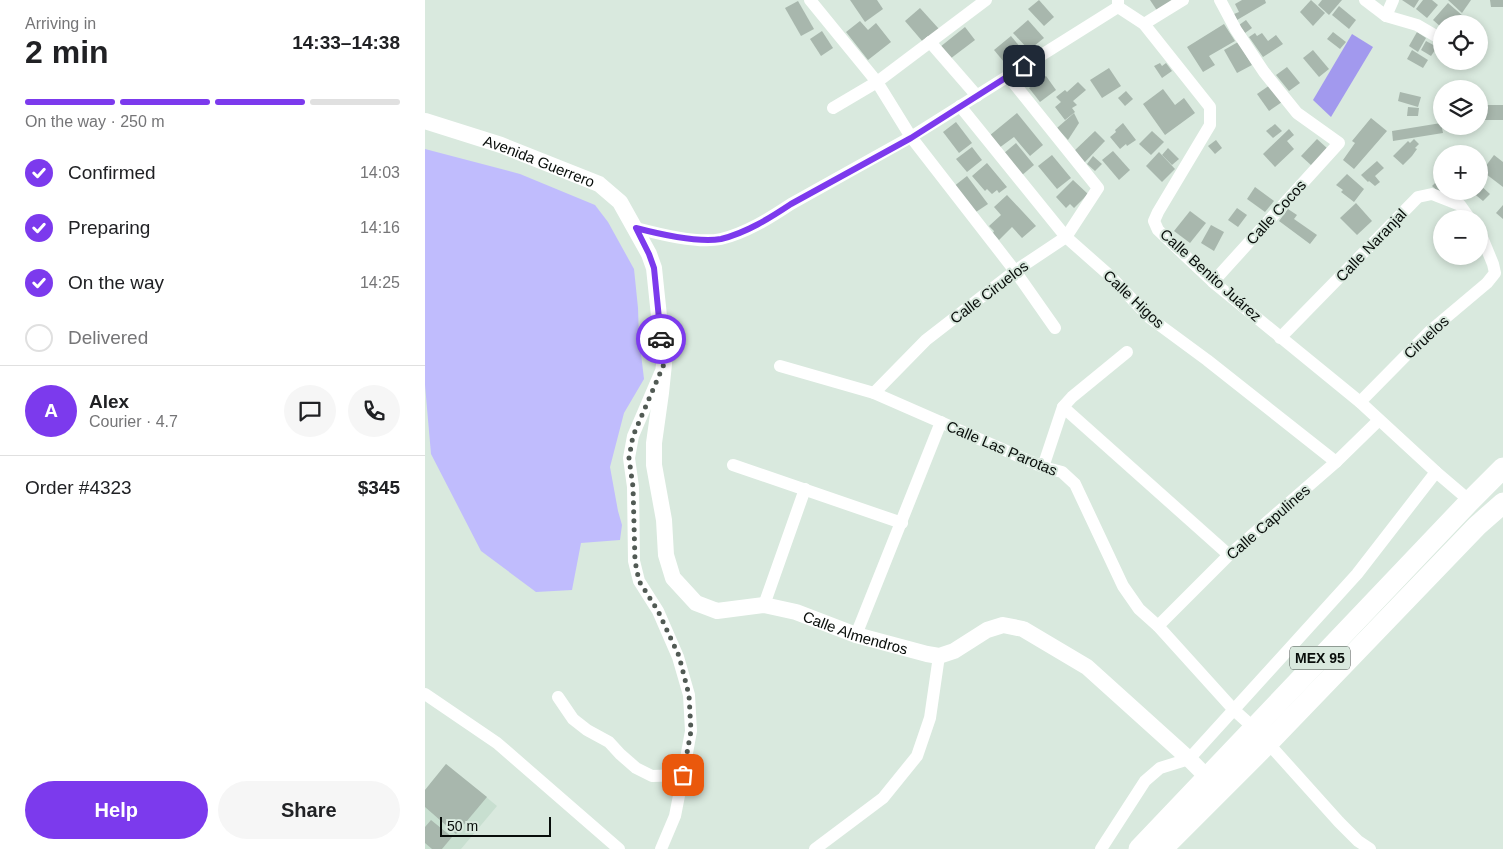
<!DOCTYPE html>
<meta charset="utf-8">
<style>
:root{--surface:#fff;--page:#f6f6f6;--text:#202124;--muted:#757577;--line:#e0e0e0;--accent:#7c3aed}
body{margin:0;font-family:Helvetica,sans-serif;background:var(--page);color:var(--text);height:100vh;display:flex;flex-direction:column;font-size:19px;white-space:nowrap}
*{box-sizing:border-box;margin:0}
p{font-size:16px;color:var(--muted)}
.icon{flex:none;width:28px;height:28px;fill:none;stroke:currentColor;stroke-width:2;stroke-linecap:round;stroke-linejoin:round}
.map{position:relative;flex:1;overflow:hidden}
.sheet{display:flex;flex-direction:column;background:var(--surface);width:425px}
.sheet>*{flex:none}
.tools{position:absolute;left:1008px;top:15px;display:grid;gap:10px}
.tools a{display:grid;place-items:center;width:55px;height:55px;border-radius:50%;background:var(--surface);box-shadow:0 2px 8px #0003;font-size:25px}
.scale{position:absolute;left:15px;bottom:12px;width:111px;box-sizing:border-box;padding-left:5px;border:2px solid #080d0a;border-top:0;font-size:14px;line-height:18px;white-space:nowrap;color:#080d0a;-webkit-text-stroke:4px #d9e9de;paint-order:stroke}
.pin{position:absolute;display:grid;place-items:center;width:42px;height:42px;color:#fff;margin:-21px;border-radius:10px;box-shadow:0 2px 8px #0006}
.courier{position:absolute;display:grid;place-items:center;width:50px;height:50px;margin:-25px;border:4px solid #7c3aed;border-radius:50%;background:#fff;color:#222;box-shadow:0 1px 6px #0007}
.summary em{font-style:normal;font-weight:700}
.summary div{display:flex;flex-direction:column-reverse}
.summary{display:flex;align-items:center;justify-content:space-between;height:85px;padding:0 25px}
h1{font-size:32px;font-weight:700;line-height:38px}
.bar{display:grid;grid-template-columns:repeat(4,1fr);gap:8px 5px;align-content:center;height:60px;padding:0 25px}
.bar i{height:6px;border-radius:4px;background:var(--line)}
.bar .active{background:var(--accent)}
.bar p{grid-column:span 4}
.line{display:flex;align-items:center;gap:12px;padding:0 25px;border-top:1px solid var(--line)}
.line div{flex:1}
.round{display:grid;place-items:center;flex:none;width:52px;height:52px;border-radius:26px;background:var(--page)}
ol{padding:0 25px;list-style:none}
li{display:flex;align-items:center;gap:15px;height:55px}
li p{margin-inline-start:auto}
li .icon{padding:5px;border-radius:50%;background:var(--accent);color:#fff;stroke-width:4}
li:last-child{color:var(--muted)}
li i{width:28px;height:28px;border:2px solid var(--line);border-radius:50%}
.primary-button{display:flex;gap:10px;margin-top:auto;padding:10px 25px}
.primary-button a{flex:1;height:58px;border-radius:30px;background:var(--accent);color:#fff;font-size:20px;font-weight:700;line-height:58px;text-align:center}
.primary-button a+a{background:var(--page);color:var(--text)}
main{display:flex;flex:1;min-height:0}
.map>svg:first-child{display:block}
</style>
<main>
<section class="sheet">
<div class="summary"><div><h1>2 min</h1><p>Arriving in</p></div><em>14:33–14:38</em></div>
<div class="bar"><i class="active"></i><i class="active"></i><i class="active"></i><i></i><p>On the way · 250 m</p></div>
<ol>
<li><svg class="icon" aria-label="check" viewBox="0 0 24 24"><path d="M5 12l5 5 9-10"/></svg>Confirmed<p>14:03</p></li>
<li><svg class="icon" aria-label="check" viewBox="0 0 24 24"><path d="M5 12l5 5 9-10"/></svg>Preparing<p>14:16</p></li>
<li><svg class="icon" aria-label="check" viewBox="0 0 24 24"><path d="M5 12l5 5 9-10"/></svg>On the way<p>14:25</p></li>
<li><i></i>Delivered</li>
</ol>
<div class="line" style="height:90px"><b class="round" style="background:var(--accent);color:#fff">A</b><div><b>Alex</b><p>Courier · 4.7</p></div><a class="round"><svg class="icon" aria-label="chat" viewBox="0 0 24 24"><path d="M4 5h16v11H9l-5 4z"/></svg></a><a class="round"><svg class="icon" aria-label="phone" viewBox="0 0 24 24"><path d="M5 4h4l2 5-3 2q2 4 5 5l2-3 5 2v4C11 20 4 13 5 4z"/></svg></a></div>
<div class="line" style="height:65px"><div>Order #4323</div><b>$345</b></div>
<div class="primary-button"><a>Help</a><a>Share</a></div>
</section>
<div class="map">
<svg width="1078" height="849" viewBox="0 0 1078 849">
<rect width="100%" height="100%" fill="#d9e9de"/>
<path fill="#c8dfd0" d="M21,764L72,806L36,849H0V790Z"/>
<path fill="#c0bcfd" d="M0,149L95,174L170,205L183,222L209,269L213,308L214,337L219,379L199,413L185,467L193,511L197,525L195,540L156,543L147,590L111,592L56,551L6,454L0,385Z"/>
<path fill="#a299ee" d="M927,34L948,47L906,117L888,100Z"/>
<g fill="#a8b7ad">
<path d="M425,0H452L458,9L440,22Z"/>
<path d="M614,0L629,17L619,26L603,9Z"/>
<path d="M725,0H750L733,12Z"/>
<path d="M817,0H840L841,3L812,20L809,14L814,12L810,4Z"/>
<path d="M886,0L900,13L888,26L875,12Z"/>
<path d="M897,0H917L904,15L893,5Z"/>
<path d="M977,0H994L989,8Z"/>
<path d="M998,0H1007L1013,5L1002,18L991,9Z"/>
<path d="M1023,0H1046L1037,13Z"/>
<path d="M1065,0H1078V7H1066Z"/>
<path d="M373,1L389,29L376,36L360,8Z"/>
<path d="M1023,3L1038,16L1032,24H1016V27L1008,20Z"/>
<path d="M914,6L931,20L924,29L907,15Z"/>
<path d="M495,8L514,29L498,42L480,21Z"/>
<path d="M603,20L619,38L604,50L588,33Z"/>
<path d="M821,20L827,28L820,33L814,25Z"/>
<path d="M435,21L443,30L451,23L466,42L443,60L421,32Z"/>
<path d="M799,24L810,41L784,56L790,65L778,72L762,47Z"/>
<path d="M540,27L550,40L525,59L515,47Z"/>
<path d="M397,31L408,48L396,56L385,39Z"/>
<path d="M908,32L921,42L915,49L902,39Z"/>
<path d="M992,32L1001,38L993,52L984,46Z"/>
<path d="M830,33L832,36L837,33L843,41L851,35L858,44L838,57L824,37Z"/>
<path d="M586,36L601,54L584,68L569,50Z"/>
<path d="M1001,41L1012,47L1006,56L996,50Z"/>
<path d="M813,42L827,65L812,73L799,50Z"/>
<path d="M888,50L904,69L894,77L878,58Z"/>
<path d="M987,50L1003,60L998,68L982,59Z"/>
<path d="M735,63L737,66L741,63L747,71L737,78L729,66Z"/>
<path d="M862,67L875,83L864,91L851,75Z"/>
<path d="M684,68L696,86L677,98L665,80Z"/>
<path d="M621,76L631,90L615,102L604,88Z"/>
<path d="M653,82L661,90L648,101L652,105L647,108L650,112L640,120L630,107L636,102L631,97L640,90L642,92Z"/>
<path d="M845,85L857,102L844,111L832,94Z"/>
<path d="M738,89L750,105L759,98L770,113L740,135L718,104Z"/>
<path d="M701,91L708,99L700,106L693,98Z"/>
<path d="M975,92L996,97L993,107L973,101Z"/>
<rect x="1060" y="105" width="18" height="15"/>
<path d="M983,107L994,108L993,116H982Z"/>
<path d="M592,113L618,145L605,156L589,137L574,148L564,136Z"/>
<path d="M649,113L654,123L643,140L632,128Z"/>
<path d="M946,118L962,131L929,169L918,160L930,143L927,141Z"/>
<path d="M531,122L547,143L534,153L518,132Z"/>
<path d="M698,123L711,140L702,146L701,144L695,149L685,137L691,132L690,130Z"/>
<path d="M1016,123L1018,133L968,141L967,131Z"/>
<path d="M850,124L857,131L848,138L841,131Z"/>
<path d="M864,129L869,135L862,141L869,149L850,167L838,154Z"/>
<path d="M670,131L680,141L659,163L648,152Z"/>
<path d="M727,131L739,142L726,155L714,144Z"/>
<path d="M892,139L903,149L887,166L876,156Z"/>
<path d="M989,139L994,144L990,148L992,149L987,156L978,165L968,156L983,141L985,143Z"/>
<path d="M791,140L797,148L790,154L783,146Z"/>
<path d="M591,143L609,165L596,176L578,154Z"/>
<path d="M547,147L557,160L542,172L531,159Z"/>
<path d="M743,148L754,159L747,165L737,155Z"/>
<path d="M688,151L705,170L694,180L677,160Z"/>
<path d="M734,152L750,169L737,182L721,166Z"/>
<path d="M627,155L646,178L632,189L613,166Z"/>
<path d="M1069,155L1078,162V187L1057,171Z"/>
<path d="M668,156L677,164L670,171L662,164Z"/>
<path d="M952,161L959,168L950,176L955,182L950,186L944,181L943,182L936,175Z"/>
<path d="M562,163L582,187L574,193L572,190L567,194L562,189L560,191L547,176Z"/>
<path d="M922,174L939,189L929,202L916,192L918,190L911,185Z"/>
<path d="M542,176L563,204L548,214L528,187Z"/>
<path d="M1016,177V191H1020L1017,195L1007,186Z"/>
<path d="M648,180L663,194L649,208L645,204L641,208L631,197Z"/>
<path d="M1054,184L1065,194L1058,201L1046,191H1054Z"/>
<path d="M830,187L849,201L840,212L822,199Z"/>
<path d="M582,195L611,226L597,238L587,227L574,240L568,233L569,231L564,226L576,215L569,207Z"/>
<path d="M931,203L947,221L932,235L915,218Z"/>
<path d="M1078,205V219L1071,213Z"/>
<path d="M812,208L822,215L813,227L803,220Z"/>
<path d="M863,209L872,215L869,219L892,235L885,244L854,221Z"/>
<path d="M765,211L781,223L765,243L749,231Z"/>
<path d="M786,225L799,232L789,251L776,243Z"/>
<path d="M21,764L62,797L31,834L0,807V790Z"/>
<path d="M6,820L27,837L17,849H7L0,843V827Z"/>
</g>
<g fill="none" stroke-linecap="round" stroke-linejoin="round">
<g stroke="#fff" stroke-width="12">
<path d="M385,0L452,82L486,137L590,271L630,328"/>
<path d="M940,0L961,16L992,25L1016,39"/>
<path d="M693,7L719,24L785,107V125L733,212L729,221L733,230L788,282L935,402L1011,472L1045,501"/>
<path d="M961,16L968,0"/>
<path d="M719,24L758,0"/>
<path d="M505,42L552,96"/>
<path d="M535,106L641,237L684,275L725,318L782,360L911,462"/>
<path d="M408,108L452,82L561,0"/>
<path d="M211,228C234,234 273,244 296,239C321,233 345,218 366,204L486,137L693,7V0"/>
<path d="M788,282L914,143L872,113L839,72L811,30L795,0"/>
<path d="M855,338L993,197L1007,194L1035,205L1045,219"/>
<path d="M355,366L449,393L618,467L637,472L650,484L698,586L714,609L733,626L809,710L829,728"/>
<path d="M235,373L208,436L204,458L208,487L209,561L214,581L233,611L253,657L264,695L266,731L258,775L250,816L236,849"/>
<path d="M449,393L501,340L590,271L641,237L673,188L583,76"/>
<path d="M935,402L1005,331L1062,283L1070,273L1068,264L1054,230"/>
<path d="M638,407L804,555"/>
<path d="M308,465L477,523"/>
<path d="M618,467L638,407L647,397L702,352"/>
<path d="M339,605L380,489"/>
<path d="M733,626L804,555L911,462L954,420"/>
<path d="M431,635L516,422"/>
<path d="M0,694L72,743L194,849"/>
<path d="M133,697L148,719L162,730L184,742L195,754L211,768L227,776L258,775"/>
<path d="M843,743L914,822L933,841L945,849"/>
<path d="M390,849L458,798L492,756L505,718L514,656"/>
<path d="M676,849L720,781L735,768L764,759L932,574L1011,472"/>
</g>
<path stroke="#fff" stroke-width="16" id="s1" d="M0,121L76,145L174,184L195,202L224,254L229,268L239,364L236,393L229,443V465L239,520L241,555L248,578L271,603L292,611L339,605L371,612L431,635L502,654L514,656L529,651L562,630L578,625L598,629L662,667L764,759L782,777"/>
<g stroke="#fff" stroke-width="21">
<path d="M714,849L1045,501L1078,468"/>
<path d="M737,849L843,743L1052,526L1078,503"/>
</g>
</g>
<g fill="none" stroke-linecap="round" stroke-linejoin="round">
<path stroke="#515a54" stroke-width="5" stroke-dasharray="0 9" d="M236,339L239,364L208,436L204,458L208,487L210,561L214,581L233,611L254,656L264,695L266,731L258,775"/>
<path stroke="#7c3aed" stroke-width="6" d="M236,339L229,268L224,254L211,228C234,234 272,243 296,239C321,233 345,218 366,204L486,138L599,66"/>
</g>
<g text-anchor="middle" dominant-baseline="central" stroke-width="4" stroke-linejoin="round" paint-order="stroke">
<rect fill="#d9e9de" stroke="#474f4a" stroke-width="1" x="865" y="646.5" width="60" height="23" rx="4"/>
<g font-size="14" font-weight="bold" fill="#080d0a">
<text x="895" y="658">MEX 95</text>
</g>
<g font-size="15" fill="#080d0a" stroke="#d9e9de">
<text stroke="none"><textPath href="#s1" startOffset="121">Avenida Guerrero</textPath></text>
<text transform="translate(851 212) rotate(-48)">Calle Cocos</text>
<text transform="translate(946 245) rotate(-46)">Calle Naranjal</text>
<text transform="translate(786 275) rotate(42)">Calle Benito Juárez</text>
<text transform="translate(564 292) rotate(-37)">Calle Ciruelos</text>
<text transform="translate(709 299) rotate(43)">Calle Higos</text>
<text transform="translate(1001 337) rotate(-43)">Ciruelos</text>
<text transform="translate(577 448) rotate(23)">Calle Las Parotas</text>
<text transform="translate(843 522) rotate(-41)">Calle Capulines</text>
<text stroke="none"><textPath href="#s1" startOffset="800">Calle Almendros</textPath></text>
</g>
</g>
</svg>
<div class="tools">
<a><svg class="icon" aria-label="locate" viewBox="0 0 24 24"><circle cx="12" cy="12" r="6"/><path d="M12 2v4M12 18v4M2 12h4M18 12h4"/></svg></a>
<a><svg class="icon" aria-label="layers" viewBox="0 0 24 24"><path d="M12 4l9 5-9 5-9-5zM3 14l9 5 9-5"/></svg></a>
<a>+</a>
<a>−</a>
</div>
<div class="scale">50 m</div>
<div class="pin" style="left:258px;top:775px;background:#ea580c"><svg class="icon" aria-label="bag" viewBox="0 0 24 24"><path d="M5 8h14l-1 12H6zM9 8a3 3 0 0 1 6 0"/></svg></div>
<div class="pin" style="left:599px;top:66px;background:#1f2937"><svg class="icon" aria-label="home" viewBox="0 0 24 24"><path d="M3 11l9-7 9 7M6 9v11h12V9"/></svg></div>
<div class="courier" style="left:236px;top:339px"><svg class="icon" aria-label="car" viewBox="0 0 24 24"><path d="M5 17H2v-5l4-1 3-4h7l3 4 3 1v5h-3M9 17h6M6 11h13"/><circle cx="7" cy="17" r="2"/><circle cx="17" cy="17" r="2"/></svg></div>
</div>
</main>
